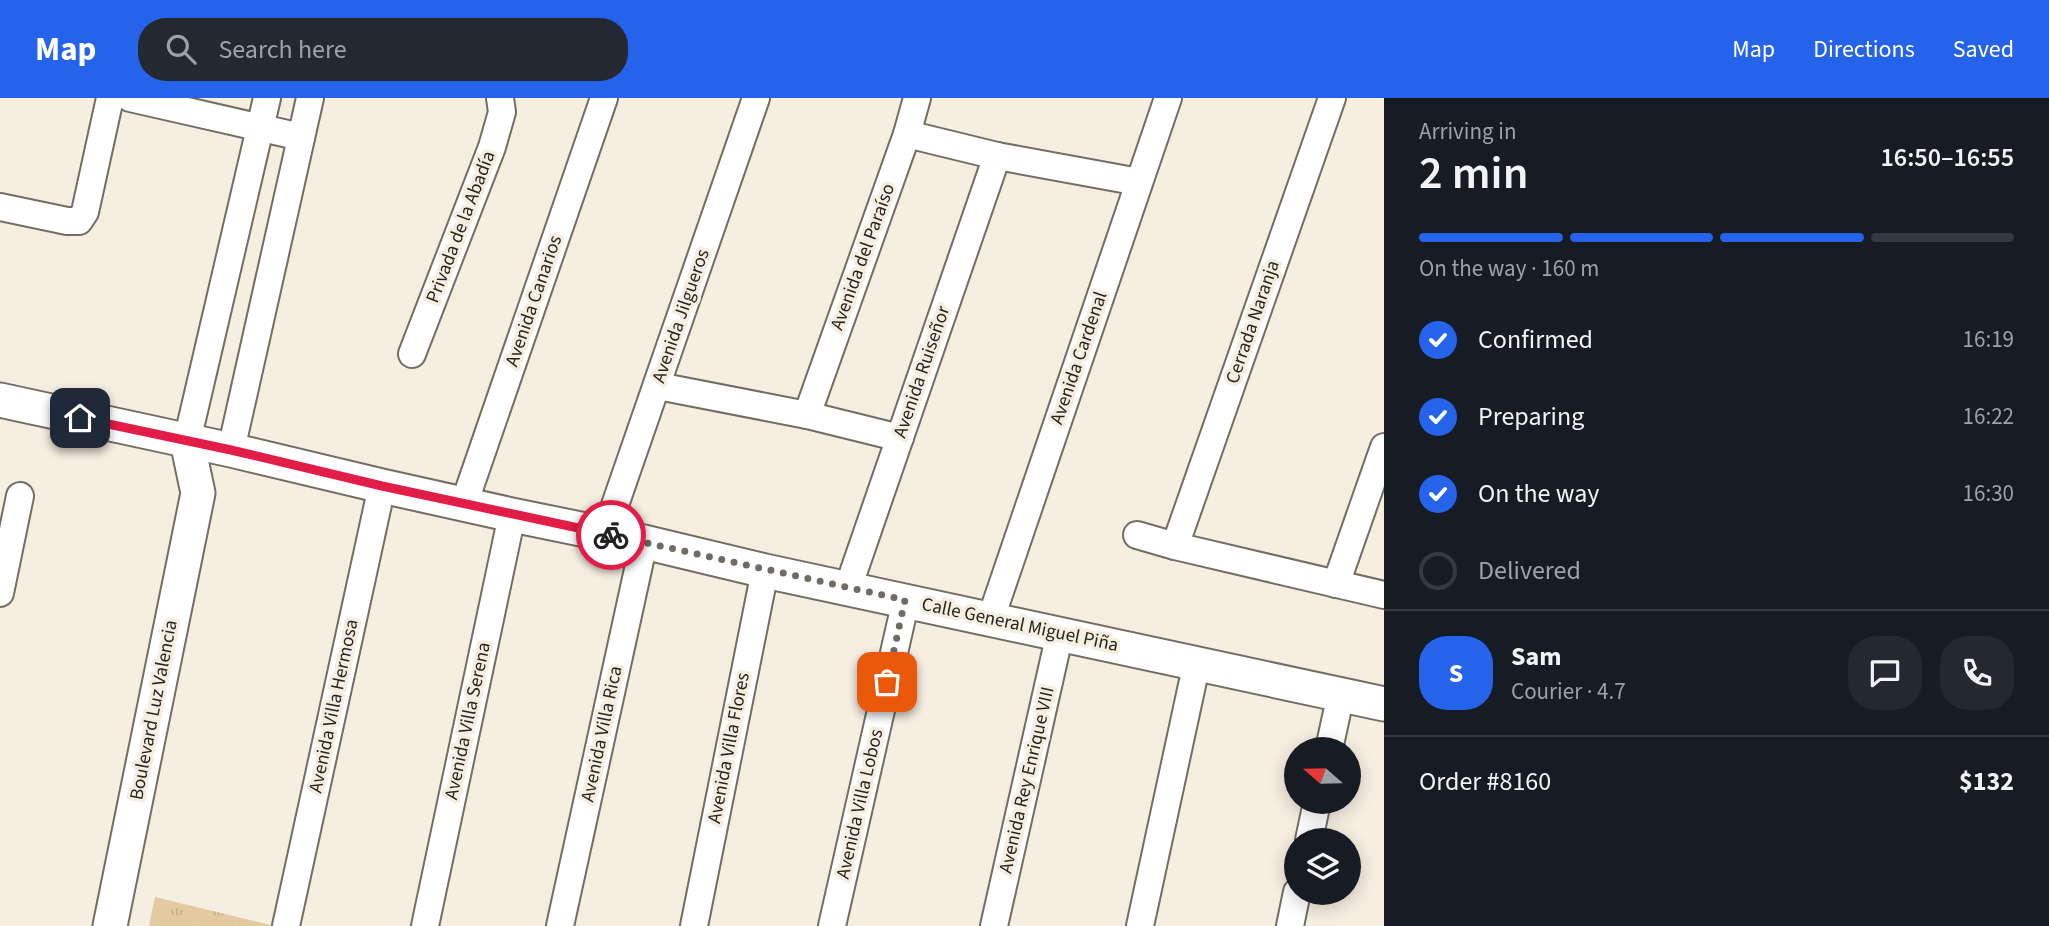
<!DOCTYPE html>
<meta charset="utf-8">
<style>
:root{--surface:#171b24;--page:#242831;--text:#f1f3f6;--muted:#9ea1a6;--line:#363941;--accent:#2563eb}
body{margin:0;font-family:"Source Sans 3",sans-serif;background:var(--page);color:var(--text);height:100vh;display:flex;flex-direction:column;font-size:26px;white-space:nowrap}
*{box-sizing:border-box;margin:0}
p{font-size:23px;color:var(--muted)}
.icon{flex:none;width:38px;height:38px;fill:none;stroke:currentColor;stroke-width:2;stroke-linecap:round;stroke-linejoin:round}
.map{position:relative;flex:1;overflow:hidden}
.details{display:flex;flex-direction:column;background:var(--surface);width:665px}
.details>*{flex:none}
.needle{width:46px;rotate:290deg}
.fabs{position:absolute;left:1284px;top:639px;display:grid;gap:14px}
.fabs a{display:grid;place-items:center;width:77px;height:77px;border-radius:50%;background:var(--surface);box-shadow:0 4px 18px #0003;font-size:35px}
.pin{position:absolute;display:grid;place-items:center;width:60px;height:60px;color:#fff;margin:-30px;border-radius:14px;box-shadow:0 4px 10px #0006}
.courier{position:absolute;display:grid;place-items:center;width:70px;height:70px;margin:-35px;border:5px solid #e11d48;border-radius:50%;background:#fff;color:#222;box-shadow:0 2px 9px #0007}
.head em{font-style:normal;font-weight:600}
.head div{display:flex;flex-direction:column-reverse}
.head{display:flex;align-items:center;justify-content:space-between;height:119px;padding:0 35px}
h1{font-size:46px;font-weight:600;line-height:52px}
.bar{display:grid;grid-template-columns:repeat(4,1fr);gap:10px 7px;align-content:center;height:84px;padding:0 35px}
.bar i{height:9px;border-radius:5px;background:var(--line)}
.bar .selected{background:var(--accent)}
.bar p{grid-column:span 4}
.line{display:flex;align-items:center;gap:18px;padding:0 35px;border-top:2px solid var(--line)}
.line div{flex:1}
.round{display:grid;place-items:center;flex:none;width:74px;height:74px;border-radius:28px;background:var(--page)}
ol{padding:0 35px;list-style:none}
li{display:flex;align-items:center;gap:21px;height:77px}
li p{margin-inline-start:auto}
li .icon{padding:7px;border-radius:50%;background:var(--accent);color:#fff;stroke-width:4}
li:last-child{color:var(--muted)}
li i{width:38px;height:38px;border:4px solid var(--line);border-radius:50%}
header{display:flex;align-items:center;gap:42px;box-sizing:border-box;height:98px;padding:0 35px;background:var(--accent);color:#fff}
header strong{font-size:33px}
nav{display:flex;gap:38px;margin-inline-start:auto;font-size:24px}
.search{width:490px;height:63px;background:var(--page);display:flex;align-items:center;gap:18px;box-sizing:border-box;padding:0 24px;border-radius:28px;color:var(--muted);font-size:26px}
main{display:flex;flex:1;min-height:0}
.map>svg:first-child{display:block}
</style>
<header>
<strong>Map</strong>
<div class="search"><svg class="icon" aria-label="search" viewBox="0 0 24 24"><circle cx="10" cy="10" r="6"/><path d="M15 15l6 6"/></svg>Search here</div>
<nav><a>Map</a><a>Directions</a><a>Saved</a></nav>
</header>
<main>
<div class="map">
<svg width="1384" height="828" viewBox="0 0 1384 828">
<defs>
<pattern id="park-tufts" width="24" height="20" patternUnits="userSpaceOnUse" patternTransform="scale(1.75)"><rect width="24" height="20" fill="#e4ca9f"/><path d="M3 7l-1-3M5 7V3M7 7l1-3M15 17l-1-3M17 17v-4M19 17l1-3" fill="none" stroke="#c4ad89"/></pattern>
</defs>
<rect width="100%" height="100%" fill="#f6eee1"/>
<path fill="url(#park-tufts)" d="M155,799L275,828H149Z"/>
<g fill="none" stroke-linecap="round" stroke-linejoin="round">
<g stroke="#746d62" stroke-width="30">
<g id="minor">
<path d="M130,0L301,39"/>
<path d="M907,36L997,58L1139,84"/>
<path d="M0,109L67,123H79L85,114L110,0"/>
<path d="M412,256L492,49L502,14L500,0"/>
<path d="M658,288L807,317L900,340"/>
<path d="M807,317L907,36L917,0"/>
<path d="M187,343L267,0"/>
<path d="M231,352L310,0"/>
<path d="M464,406L604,0"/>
<path d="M605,436L756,0"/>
<path d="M1137,437L1175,448L1384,497"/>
<path d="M1175,448L1332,0"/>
<path d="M1336,486L1384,349"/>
<path d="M848,490L997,58"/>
<path d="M0,495L20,398"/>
<path d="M991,520L1168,0"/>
<path d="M1329,651L1341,596"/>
<path d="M1309,742L1317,704"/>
<path d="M286,828L382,388"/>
<path d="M425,828L512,417"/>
<path d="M560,828L644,444"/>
<path d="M694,828L765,473"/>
<path d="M832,828L906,502"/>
<path d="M994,828L1060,535"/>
<path d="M1140,828L1197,564"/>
<path d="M1290,828L1297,794"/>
</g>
</g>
<g stroke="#746d62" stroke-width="37">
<g id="tertiary">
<path d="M0,302L231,352L382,388L512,417L644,444L765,473L1384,606"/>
<path d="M110,828L198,395L187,343"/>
</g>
</g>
<use href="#minor" stroke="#fff" stroke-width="26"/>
<use href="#tertiary" stroke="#fff" stroke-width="33"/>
</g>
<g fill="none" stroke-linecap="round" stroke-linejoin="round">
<path stroke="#706b64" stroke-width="7" stroke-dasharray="0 12.6" d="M611,437L905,502L887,584"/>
<path stroke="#e11d48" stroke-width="9" d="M80,320L231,352L382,388L611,437"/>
</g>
<g text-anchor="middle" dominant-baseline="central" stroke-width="7" stroke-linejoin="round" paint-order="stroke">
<g font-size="19" fill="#282520" stroke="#f6eee1">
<text transform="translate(461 129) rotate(-69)">Privada de la Abadía</text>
<text transform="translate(863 159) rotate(-70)">Avenida del Paraíso</text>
<text transform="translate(534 203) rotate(-71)">Avenida Canarios</text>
<text transform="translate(681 218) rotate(-71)">Avenida Jilgueros</text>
<text transform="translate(1253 224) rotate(-71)">Cerrada Naranja</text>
<text transform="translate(1079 260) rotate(-71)">Avenida Cardenal</text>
<text transform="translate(922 274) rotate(-71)">Avenida Ruiseñor</text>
<text transform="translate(1020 527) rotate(12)">Calle General Miguel Piña</text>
<text transform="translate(334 608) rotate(-78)">Avenida Villa Hermosa</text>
<text transform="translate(154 612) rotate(-79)">Boulevard Luz Valencia</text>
<text transform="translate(468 623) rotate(-78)">Avenida Villa Serena</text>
<text transform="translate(602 636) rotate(-78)">Avenida Villa Rica</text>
<text transform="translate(729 650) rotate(-79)">Avenida Villa Flores</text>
<text transform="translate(1027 682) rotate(-77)">Avenida Rey Enrique VIII</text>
<text transform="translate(860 706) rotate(-77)">Avenida Villa Lobos</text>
</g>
</g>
</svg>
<div class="fabs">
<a><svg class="needle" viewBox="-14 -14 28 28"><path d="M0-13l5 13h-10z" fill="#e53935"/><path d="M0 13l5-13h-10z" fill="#9ea1a6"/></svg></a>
<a><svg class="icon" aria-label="layers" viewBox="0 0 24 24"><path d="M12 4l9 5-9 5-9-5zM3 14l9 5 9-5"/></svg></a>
</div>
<div class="pin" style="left:887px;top:584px;background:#ea580c"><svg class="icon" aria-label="bag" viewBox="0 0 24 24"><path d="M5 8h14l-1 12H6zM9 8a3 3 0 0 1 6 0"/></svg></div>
<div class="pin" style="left:80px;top:320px;background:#1f2937"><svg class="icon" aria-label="home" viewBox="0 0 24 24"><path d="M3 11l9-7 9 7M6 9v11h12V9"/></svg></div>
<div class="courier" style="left:611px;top:437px"><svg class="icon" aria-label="bike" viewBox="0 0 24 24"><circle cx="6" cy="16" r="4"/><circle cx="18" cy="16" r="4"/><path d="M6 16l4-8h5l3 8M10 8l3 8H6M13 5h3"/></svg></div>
</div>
<section class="details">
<div class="head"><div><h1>2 min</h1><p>Arriving in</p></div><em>16:50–16:55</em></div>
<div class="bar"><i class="selected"></i><i class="selected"></i><i class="selected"></i><i></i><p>On the way · 160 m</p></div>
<ol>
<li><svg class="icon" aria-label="check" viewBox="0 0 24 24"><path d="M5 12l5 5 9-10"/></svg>Confirmed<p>16:19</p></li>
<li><svg class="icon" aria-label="check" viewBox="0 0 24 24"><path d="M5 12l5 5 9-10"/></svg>Preparing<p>16:22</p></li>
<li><svg class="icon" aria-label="check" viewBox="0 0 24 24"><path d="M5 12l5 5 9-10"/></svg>On the way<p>16:30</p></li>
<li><i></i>Delivered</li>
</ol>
<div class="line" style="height:126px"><b class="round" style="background:var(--accent);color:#fff">S</b><div><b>Sam</b><p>Courier · 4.7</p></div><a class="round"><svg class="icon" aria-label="chat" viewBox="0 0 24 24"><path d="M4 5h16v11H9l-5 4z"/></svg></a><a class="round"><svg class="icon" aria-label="phone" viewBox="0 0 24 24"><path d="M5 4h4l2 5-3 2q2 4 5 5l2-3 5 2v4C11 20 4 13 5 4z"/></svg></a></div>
<div class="line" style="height:91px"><div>Order #8160</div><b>$132</b></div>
</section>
</main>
